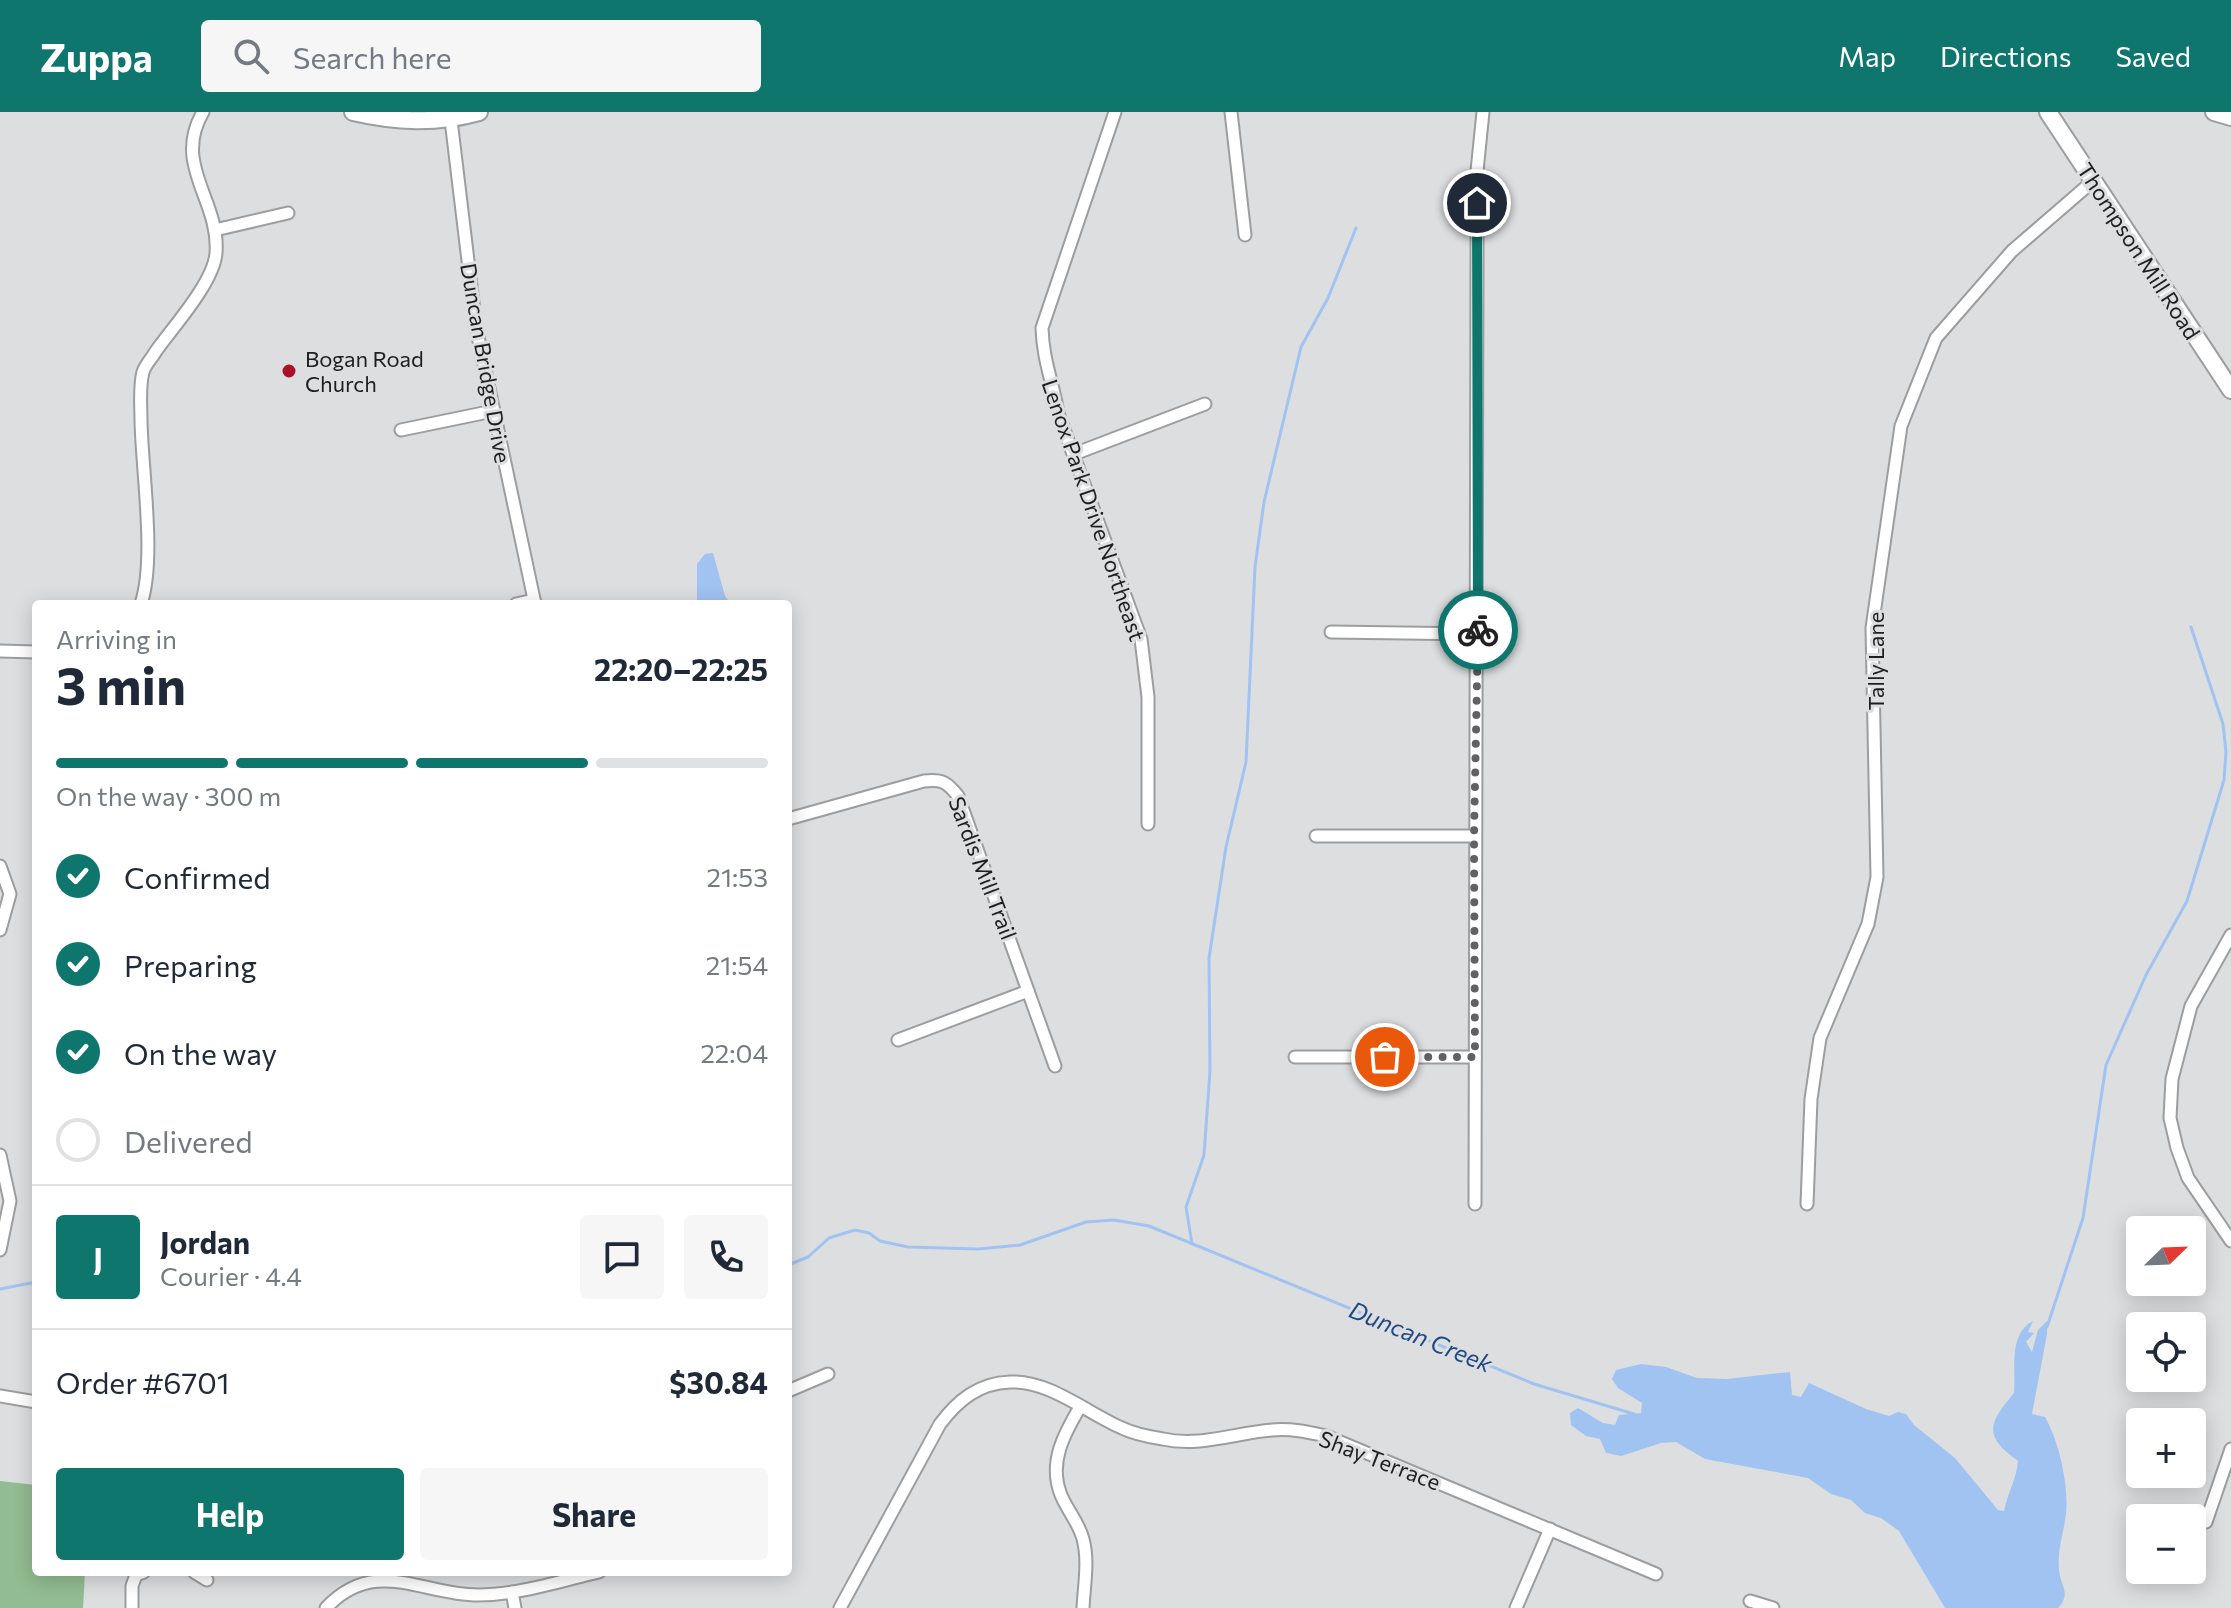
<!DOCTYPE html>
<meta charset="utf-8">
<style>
:root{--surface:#fff;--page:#f6f6f7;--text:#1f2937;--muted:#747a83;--line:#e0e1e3;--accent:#0f766e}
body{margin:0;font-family:Commissioner,sans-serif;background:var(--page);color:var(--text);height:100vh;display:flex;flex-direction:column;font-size:30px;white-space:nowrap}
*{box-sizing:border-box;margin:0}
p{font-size:26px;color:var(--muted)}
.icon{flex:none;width:44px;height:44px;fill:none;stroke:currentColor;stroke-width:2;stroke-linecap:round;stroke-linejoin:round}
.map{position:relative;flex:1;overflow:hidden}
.details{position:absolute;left:32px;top:488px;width:760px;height:976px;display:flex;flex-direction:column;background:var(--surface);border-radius:8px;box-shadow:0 4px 20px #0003}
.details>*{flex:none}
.needle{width:52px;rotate:67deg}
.buttons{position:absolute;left:2126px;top:1104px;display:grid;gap:16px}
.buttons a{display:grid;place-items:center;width:80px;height:80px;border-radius:8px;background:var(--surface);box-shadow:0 4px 20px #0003;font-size:40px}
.pin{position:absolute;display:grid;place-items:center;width:68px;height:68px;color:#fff;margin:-34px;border:4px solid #fff;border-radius:50%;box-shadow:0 2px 8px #0007}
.courier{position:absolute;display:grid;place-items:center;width:80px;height:80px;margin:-40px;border:6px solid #0f766e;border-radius:50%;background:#fff;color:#222;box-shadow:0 2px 10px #0007}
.head em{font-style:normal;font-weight:700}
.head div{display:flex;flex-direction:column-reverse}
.head{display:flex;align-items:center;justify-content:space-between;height:136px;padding:0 24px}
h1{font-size:52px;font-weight:700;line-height:60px}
.bar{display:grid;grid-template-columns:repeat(4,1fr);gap:12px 8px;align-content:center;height:96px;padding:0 24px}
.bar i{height:10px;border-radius:6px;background:var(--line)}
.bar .selected{background:var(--accent)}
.bar p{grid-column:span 4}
.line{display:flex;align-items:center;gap:20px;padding:0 24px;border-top:2px solid var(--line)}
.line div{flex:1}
.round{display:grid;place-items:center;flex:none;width:84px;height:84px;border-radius:8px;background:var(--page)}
ol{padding:0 24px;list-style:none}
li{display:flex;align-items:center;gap:24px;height:88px}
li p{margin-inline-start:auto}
li .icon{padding:8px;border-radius:50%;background:var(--accent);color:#fff;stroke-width:4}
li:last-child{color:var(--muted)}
li i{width:44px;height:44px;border:4px solid var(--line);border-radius:50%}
.action{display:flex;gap:16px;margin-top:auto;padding:16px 24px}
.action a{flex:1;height:92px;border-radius:8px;background:var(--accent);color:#fff;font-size:32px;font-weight:700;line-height:92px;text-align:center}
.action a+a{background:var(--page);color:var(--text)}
header{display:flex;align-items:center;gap:48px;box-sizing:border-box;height:112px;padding:0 40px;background:var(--accent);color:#fff}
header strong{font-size:38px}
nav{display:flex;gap:44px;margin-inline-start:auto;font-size:28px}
.search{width:560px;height:72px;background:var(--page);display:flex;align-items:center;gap:20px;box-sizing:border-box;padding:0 28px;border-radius:8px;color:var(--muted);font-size:30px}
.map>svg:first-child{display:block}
</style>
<header>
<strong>Zuppa</strong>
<div class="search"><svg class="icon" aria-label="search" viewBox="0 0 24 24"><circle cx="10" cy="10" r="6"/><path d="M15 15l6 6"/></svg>Search here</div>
<nav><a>Map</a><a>Directions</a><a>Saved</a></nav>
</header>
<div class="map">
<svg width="2231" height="1496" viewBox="0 0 2231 1496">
<rect width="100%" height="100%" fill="#dddee0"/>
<path fill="#92bc91" d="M0,1369L36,1373V1460H85L83,1496H0Z"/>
<g fill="#a1c3f2">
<path d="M713,441L725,484L731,492H697V452L705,442Z"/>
<path d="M2033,1209L2028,1220L2034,1221L2026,1230L2032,1240L2038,1218L2047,1209V1222L2032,1302L2045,1305C2059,1329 2069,1374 2066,1402C2064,1419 2057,1439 2059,1457C2060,1474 2072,1481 2058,1496H1945L1899,1419L1881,1406L1865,1401L1851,1388L1831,1382L1808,1366L1705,1347L1676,1330L1661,1331L1621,1344L1606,1341L1600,1327L1586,1324L1571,1313L1570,1301L1578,1296L1603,1311L1615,1313L1619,1303L1641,1301L1642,1291L1618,1276L1612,1267L1616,1258L1641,1252L1666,1255L1697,1266L1727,1267L1790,1260L1792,1283L1801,1285L1809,1271L1866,1297L1889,1304L1898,1300L1906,1302L1914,1313L1955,1346L1998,1398L2004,1399C2007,1382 2017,1366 2018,1349C1981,1323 1990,1310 2014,1281C2016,1257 2008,1222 2033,1209Z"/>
</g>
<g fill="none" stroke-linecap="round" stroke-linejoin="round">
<g stroke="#a1c3f2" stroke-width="3">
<path d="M1192,1132L1186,1095L1204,1043L1210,959L1209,846L1226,735L1246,650L1255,455L1264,390L1301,235L1328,186L1356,116"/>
<path d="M788,1153L808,1145L829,1126L855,1118L869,1121L880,1129L908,1135L978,1137L1020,1133L1086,1110L1114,1108L1149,1114L1534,1272L1634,1302"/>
<path d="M0,1177L36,1170"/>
<path d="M2047,1215L2083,1106L2106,953L2146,863L2187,789L2224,668L2226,640L2223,612L2191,515"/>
</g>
<g stroke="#9b9d9f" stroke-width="15">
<g id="street">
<path d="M1115,0L1042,216C1043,249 1053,270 1058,301L1141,527L1148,585V712"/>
<path d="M1231,0L1245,123"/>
<path d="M451,8L476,215L535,492"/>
<path d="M215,118L288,101"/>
<path d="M401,318L493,299"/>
<path d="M1074,342L1205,292"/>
<path d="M141,492C156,447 142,360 141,309C141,293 139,275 143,260C145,253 152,246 156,239C173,215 214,170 216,141C220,88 172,53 203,0"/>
<path d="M516,492L534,488"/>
<path d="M1331,520L1477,522"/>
<path d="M0,539L36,540"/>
<path d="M788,707L924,669C942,667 947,670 958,684L1055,954"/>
<path d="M1316,724H1474"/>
<path d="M0,754L10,782L0,818"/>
<path d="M2231,823L2191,894L2172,967L2170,1006L2177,1036L2188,1066L2231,1129"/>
<path d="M898,928L1028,879"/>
<path d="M1295,945H1475"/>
<path d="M0,1043L10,1089L0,1138"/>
<path d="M1475,1092C1476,747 1479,403 1477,59L1483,0"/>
<path d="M1807,1092L1811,987L1820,926L1868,812L1877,765L1872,516L1901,314L1936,226L2012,139L2093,69"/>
<path d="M788,1279L828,1262"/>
<path d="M0,1284L36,1290"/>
<path d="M1080,1295C1064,1322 1048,1351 1061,1383C1067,1398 1079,1411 1083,1427C1089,1449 1084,1474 1083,1496"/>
<path d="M2206,1410L2231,1337"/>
<path d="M194,1460L207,1468"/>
<path d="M512,1480L515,1496"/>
<path d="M1750,1489L1773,1496"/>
<path d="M132,1496V1474L136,1463L144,1460"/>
<path d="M326,1496C375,1444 422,1483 478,1483C518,1483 560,1469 599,1460"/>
<path d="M840,1496L940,1312C958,1288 979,1271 1010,1270C1049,1268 1087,1301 1122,1316C1134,1322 1150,1325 1163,1327C1200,1335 1235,1321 1272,1318C1290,1316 1308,1320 1326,1324L1656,1462"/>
<path d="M1516,1496L1550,1417"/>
</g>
</g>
<g stroke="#9b9d9f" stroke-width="20">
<g id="secondary">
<path d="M353,0C396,10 436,12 479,0"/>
<path d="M2048,0L2231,278"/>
<path d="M2214,0L2231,5"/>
</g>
</g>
<use href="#street" stroke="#fff" stroke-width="11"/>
<use href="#secondary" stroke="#fff" stroke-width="16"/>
</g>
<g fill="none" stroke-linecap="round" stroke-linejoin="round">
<path stroke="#616163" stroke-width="8" stroke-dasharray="0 14.4" d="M1385,945H1475L1474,724L1478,518"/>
<path stroke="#0f766e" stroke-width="10" d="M1477,91L1478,518"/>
</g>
<circle fill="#a91229" stroke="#dddee0" stroke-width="3" cx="289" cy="259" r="8"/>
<g text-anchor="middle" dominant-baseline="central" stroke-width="6" stroke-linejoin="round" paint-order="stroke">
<g font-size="22" fill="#1e1e1f" stroke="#dddee0">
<text transform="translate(2139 139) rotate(57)">Thompson Mill Road</text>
<text transform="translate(486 251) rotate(80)">Duncan Bridge Drive</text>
<text transform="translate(1094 398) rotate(71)">Lenox Park Drive Northeast</text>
<text transform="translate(1875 549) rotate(-90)">Tally Lane</text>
<text transform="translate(983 756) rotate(69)">Sardis Mill Trail</text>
<text transform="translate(1380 1348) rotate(21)">Shay Terrace</text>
</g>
<g font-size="22" fill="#1e1e1f" stroke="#dddee0" text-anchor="start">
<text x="305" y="246">Bogan Road<tspan x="305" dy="25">Church</tspan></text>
</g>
<g font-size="24" font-style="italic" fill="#1f4982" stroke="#dddee0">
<text transform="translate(1421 1224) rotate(22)">Duncan Creek</text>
</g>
</g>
</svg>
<div class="buttons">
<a><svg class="needle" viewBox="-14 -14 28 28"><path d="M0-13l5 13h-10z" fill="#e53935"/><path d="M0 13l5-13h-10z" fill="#747a83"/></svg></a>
<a><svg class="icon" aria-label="locate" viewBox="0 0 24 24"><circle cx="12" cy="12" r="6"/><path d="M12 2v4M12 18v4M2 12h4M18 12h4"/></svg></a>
<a>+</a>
<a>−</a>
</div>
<div class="pin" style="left:1385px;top:945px;background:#ea580c"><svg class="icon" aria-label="bag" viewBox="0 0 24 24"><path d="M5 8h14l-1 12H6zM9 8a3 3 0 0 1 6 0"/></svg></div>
<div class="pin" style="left:1477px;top:91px;background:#1f2937"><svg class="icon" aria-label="home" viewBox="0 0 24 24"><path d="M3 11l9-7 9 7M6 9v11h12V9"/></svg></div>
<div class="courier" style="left:1478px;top:518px"><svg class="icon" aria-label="bike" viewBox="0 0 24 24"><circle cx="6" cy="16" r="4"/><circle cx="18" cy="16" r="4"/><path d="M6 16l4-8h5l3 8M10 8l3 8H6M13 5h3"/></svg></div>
<section class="details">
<div class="head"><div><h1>3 min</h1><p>Arriving in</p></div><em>22:20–22:25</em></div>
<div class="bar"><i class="selected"></i><i class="selected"></i><i class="selected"></i><i></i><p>On the way · 300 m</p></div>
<ol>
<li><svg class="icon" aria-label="check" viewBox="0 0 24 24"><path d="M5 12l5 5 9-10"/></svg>Confirmed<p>21:53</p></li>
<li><svg class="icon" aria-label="check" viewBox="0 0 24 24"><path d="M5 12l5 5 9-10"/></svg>Preparing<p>21:54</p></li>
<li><svg class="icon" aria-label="check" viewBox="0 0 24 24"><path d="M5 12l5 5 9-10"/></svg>On the way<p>22:04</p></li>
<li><i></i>Delivered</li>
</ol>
<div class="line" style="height:144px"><b class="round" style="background:var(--accent);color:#fff">J</b><div><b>Jordan</b><p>Courier · 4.4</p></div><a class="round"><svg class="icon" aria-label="chat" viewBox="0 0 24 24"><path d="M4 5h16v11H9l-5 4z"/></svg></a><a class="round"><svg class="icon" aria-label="phone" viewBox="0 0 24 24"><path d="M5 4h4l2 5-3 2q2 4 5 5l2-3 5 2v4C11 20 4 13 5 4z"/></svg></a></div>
<div class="line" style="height:104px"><div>Order #6701</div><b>$30.84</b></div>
<div class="action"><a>Help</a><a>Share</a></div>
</section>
</div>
